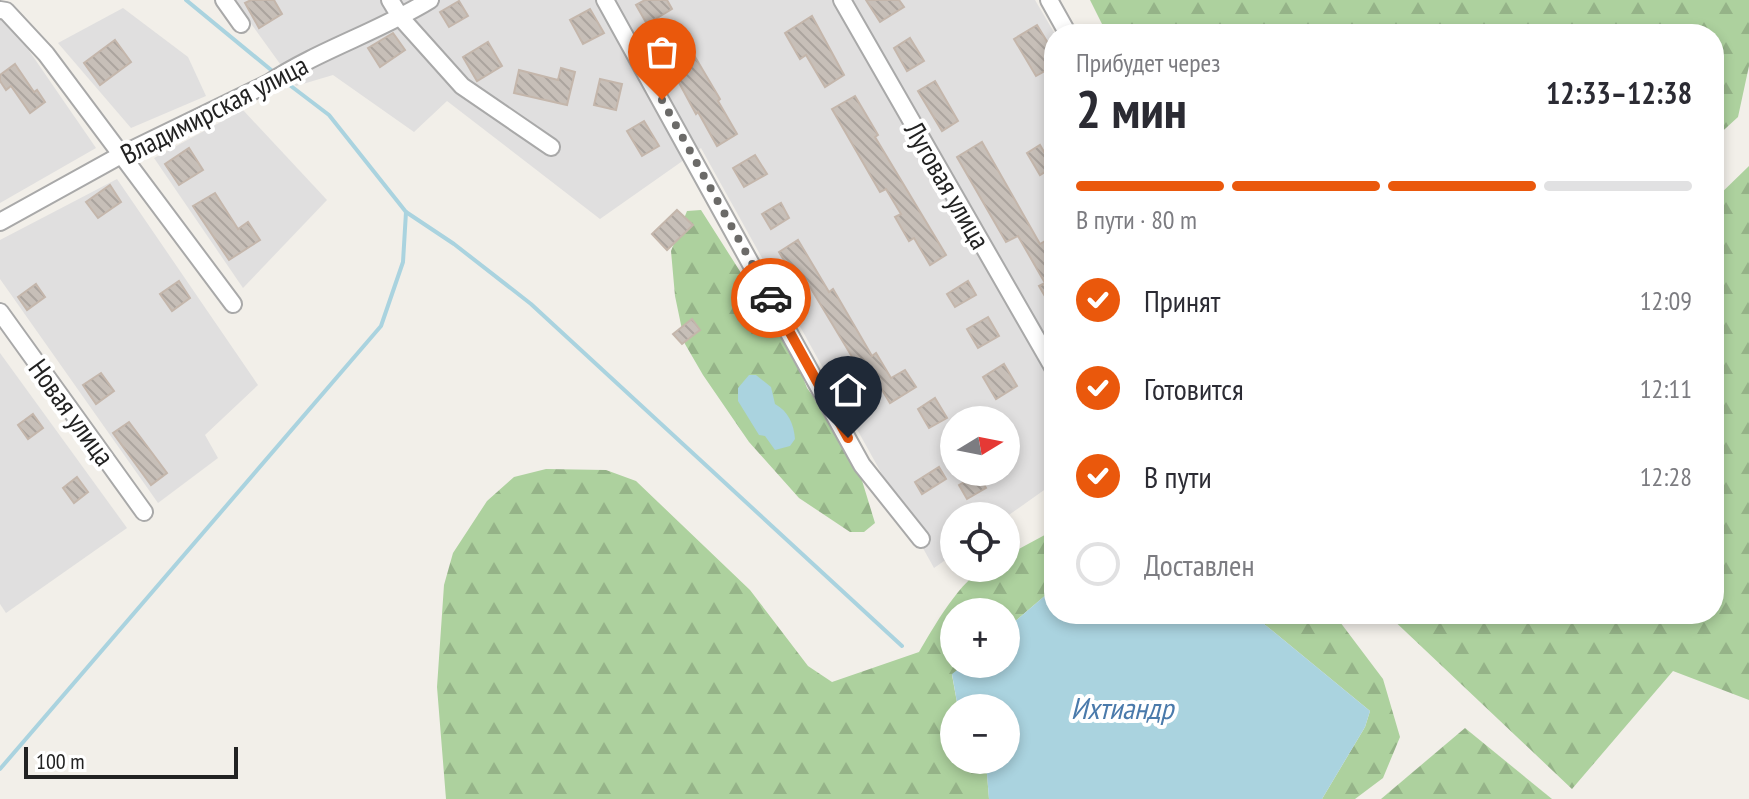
<!DOCTYPE html>
<html lang="ru">
<meta charset="utf-8">
<style>
:root{--surface:#fff;--page:#f2f2f3;--text:#2b2b33;--muted:#7c7c81;--line:#e1e1e2;--accent:#ea580c}
body{margin:0;font-family:"PT Sans Narrow",sans-serif;background:var(--page);color:var(--text);height:100vh;display:flex;flex-direction:column;font-size:30px;white-space:nowrap}
*{box-sizing:border-box;margin:0}
p{font-size:26px;color:var(--muted)}
.icon{flex:none;width:44px;height:44px;fill:none;stroke:currentColor;stroke-width:2;stroke-linecap:round;stroke-linejoin:round}
.map{position:relative;flex:1;overflow:hidden}
.side{position:absolute;left:1044px;top:24px;width:680px;height:600px;display:flex;flex-direction:column;background:var(--surface);border-radius:32px;box-shadow:0 4px 12px #0003}
.side>*{flex:none}
.needle{width:52px;rotate:80deg}
.controls{position:absolute;left:940px;top:406px;display:grid;gap:16px}
.controls a{display:grid;place-items:center;width:80px;height:80px;border-radius:50%;background:var(--surface);box-shadow:0 4px 12px #0003;font-size:40px}
.scale{position:absolute;left:24px;bottom:20px;width:214px;box-sizing:border-box;padding-left:8px;border:4px solid #222;border-top:0;font-size:22px;line-height:28px;white-space:nowrap;color:#222;-webkit-text-stroke:6px #fff;paint-order:stroke}
.pin{position:absolute;display:grid;place-items:center;width:68px;height:68px;color:#fff;margin:-82px -34px;border-radius:50% 50% 50% 0;rotate:-45deg;box-shadow:0 0 8px #0007}
.pin .icon{rotate:45deg}
.courier{position:absolute;display:grid;place-items:center;width:80px;height:80px;margin:-40px;border:6px solid #ea580c;border-radius:50%;background:#fff;color:#222;box-shadow:0 2px 10px #0007}
.overview em{font-style:normal;font-weight:800}
.overview div{display:flex;flex-direction:column-reverse}
.overview{display:flex;align-items:center;justify-content:space-between;height:136px;padding:0 32px}
h1{font-size:52px;font-weight:800;line-height:60px}
.bar{display:grid;grid-template-columns:repeat(4,1fr);gap:12px 8px;align-content:center;height:96px;padding:0 32px}
.bar i{height:10px;border-radius:6px;background:var(--line)}
.bar .selected{background:var(--accent)}
.bar p{grid-column:span 4}
ol{padding:0 32px;list-style:none}
li{display:flex;align-items:center;gap:24px;height:88px}
li p{margin-inline-start:auto}
li .icon{padding:8px;border-radius:50%;background:var(--accent);color:#fff;stroke-width:4}
li:last-child{color:var(--muted)}
li i{width:44px;height:44px;border:4px solid var(--line);border-radius:50%}
.map>svg:first-child{display:block}
</style>
<div class="map">
<svg width="1749" height="799" viewBox="0 0 1749 799">
<defs>
<pattern id="forest-firs" width="22" height="20" patternUnits="userSpaceOnUse" patternTransform="scale(2)"><rect width="22" height="20" fill="#add19e"/><path d="M5 1l3.5 6h-7zM16 11l3.5 6h-7z" fill="#95b388"/></pattern>
<pattern id="building-back-hatch" width="6" height="6" patternUnits="userSpaceOnUse" patternTransform="scale(2)"><rect width="6" height="6" fill="#c7bfb8"/><path d="M-1 5l2 2M0 0l6 6M5-1l2 2" fill="none" stroke="#aba49e"/></pattern>
</defs>
<rect width="100%" height="100%" fill="#f2efe9"/>
<g fill="#e0dfdf" fill-rule="evenodd">
<path d="M234,0H1035L1055,34L1054,483L1006,517L954,516V554L934,568L701,148L600,219L447,101L414,132L333,75L296,86ZM954,420H1006V472H954Z"/>
<path d="M123,8L188,57L206,96L131,128L58,43Z"/>
<path d="M0,19L12,26L96,148L0,203Z"/>
<path d="M243,110L327,200L243,288L154,158Z"/>
<path d="M117,179L258,385L205,435L218,458L158,503L0,279V240Z"/>
<path d="M0,353L127,528L6,613L0,604Z"/>
</g>
<g fill="url(#forest-firs)">
<path d="M1090,0H1749V66L1738,117L1714,139V34H1107Z"/>
<path d="M1749,166V700L1673,671L1572,789L1387,614H1714V200Z"/>
<path d="M701,210L743,276L784,328L807,388L853,451L875,523L864,532H850L799,498L749,442L703,375L685,344L675,296L671,251L687,211Z"/>
<path d="M546,469L606,470L636,481L750,590L808,666L832,682L919,652C932,630 962,576 987,568C992,566 1001,568 1006,568V556L1054,530V588L1006,629V612H954V664H965L952,675L958,708H954V760H980L987,774L989,799H446L437,687L444,585L453,553L487,501L514,477Z"/>
<path d="M1252,614H1334L1383,679L1400,737L1383,778L1355,799H1322L1365,727L1370,711Z"/>
<path d="M1465,728L1552,799H1381Z"/>
</g>
<g fill="#aad3df">
<path d="M749,375H756L771,387L775,404C788,411 794,424 795,439L790,446L775,450L765,436L759,435L738,401V388Z"/>
<path d="M1054,588V614H1252L1370,711L1365,727L1322,799H989L987,774L980,760H1006V708H958L952,674L965,664H1006V629Z"/>
</g>
<g fill="none" stroke-linecap="round" stroke-linejoin="round">
<g stroke="#aad3df" stroke-width="4">
<path d="M186,0L276,74"/>
<path d="M283,80L329,115L406,212L454,244L531,304L902,646"/>
<path d="M0,769L381,326L403,262L406,212"/>
</g>
</g>
<g fill="url(#building-back-hatch)" stroke="#c4b6ab" stroke-width="2">
<path d="M251,0H274L282,14L259,28L245,3Z"/>
<path d="M645,0H667L672,9L647,24L636,5Z"/>
<path d="M866,0H899L904,7L880,22Z"/>
<path d="M459,1L468,16L449,27L440,12Z"/>
<path d="M590,9L604,33L583,44L570,20Z"/>
<path d="M812,16L844,75L825,87L806,55L800,59L785,33Z"/>
<path d="M1037,25L1054,53V66L1036,76L1014,39Z"/>
<path d="M393,33L405,50L380,67L368,48Z"/>
<path d="M910,38L924,61L907,71L894,48Z"/>
<path d="M115,40L131,62L100,85L84,63Z"/>
<path d="M685,40L720,99L718,101L737,134L717,146L698,112L696,114L663,53Z"/>
<path d="M488,42L502,66L477,81L463,57Z"/>
<path d="M15,64L34,92L37,90L45,102L30,113L11,86L6,90L0,81V75Z"/>
<path d="M561,68L575,72L567,105L514,93L519,70L558,80Z"/>
<path d="M600,79L622,84L616,110L594,105Z"/>
<path d="M935,81L958,121L942,131L918,91Z"/>
<path d="M855,96L878,135L875,137L946,255L930,265L914,238L909,241L895,217L901,214L886,189L880,192L832,109Z"/>
<path d="M644,121L659,146L642,156L627,131Z"/>
<path d="M982,142L1040,244L1045,241L1054,256V312L1039,286L1045,283L1018,236L1006,242L957,157Z"/>
<path d="M1040,145L1053,167L1040,175L1027,153Z"/>
<path d="M189,148L203,170L179,185L165,164Z"/>
<path d="M755,155L767,174L744,187L733,168Z"/>
<path d="M110,185L121,202L98,218L86,202Z"/>
<path d="M215,193L238,229L248,222L260,240L229,260L193,206Z"/>
<path d="M781,203L789,218L771,229L762,214Z"/>
<path d="M677,210L693,225L667,250L652,234Z"/>
<path d="M798,240L829,292L833,289L872,356L876,353L891,378L905,370L916,387L890,403L875,378L865,383L855,366L857,365L807,282L800,286L779,252Z"/>
<path d="M179,281L190,298L172,311L160,294Z"/>
<path d="M968,281L976,295L955,307L947,294Z"/>
<path d="M36,284L45,297L27,310L18,297Z"/>
<path d="M988,317L999,336L978,348L967,329Z"/>
<path d="M692,319L700,330L682,344L673,334Z"/>
<path d="M1004,364L1017,386L996,399L983,377Z"/>
<path d="M101,373L114,391L96,404L83,385Z"/>
<path d="M935,398L947,418L929,428L918,409Z"/>
<path d="M33,414L43,428L28,439L18,425Z"/>
<path d="M129,422L167,473L151,485L113,433Z"/>
<path d="M939,467L946,479L922,494L915,482Z"/>
<path d="M978,474L986,488L967,499L959,485Z"/>
<path d="M77,477L88,492L74,503L63,488Z"/>
</g>
<g fill="none" stroke-linecap="round" stroke-linejoin="round">
<g stroke="#a9a9a9" stroke-width="20">
<g id="street">
<path d="M224,0L241,24"/>
<path d="M390,0L401,18L462,86L551,147"/>
<path d="M605,0L862,465L921,539"/>
<path d="M842,0L1054,369"/>
<path d="M1049,0L1068,34"/>
<path d="M0,10L6,11L46,54L233,304"/>
<path d="M0,222L121,155L269,83C319,50 378,32 430,0"/>
<path d="M0,312L144,512"/>
</g>
</g>
<use href="#street" stroke="#fff" stroke-width="16"/>
</g>
<g fill="none" stroke-linecap="round" stroke-linejoin="round">
<path stroke="#6b6a68" stroke-width="8" stroke-dasharray="0 14.4" d="M662,100L771,298"/>
<path stroke="#ea580c" stroke-width="10" d="M771,298L848,438"/>
</g>
<g text-anchor="middle" dominant-baseline="central" stroke-width="8" stroke-linejoin="round" paint-order="stroke">
<g font-size="28" fill="#222" stroke="#fff">
<text transform="translate(214 109) rotate(-27)">Владимирская улица</text>
<text transform="translate(948 185) rotate(60)">Луговая улица</text>
<text transform="translate(72 412) rotate(54)">Новая улица</text>
</g>
<g font-size="30" font-style="italic" fill="#4a7aab" stroke="#fff">
<text x="1122" y="707">Ихтиандр</text>
</g>
</g>
</svg>
<div class="controls">
<a><svg class="needle" viewBox="-14 -14 28 28"><path d="M0-13l5 13h-10z" fill="#e53935"/><path d="M0 13l5-13h-10z" fill="#7c7c81"/></svg></a>
<a><svg class="icon" aria-label="locate" viewBox="0 0 24 24"><circle cx="12" cy="12" r="6"/><path d="M12 2v4M12 18v4M2 12h4M18 12h4"/></svg></a>
<a>+</a>
<a>−</a>
</div>
<div class="scale">100 m</div>
<div class="pin" style="left:662px;top:100px;background:#ea580c"><svg class="icon" aria-label="bag" viewBox="0 0 24 24"><path d="M5 8h14l-1 12H6zM9 8a3 3 0 0 1 6 0"/></svg></div>
<div class="pin" style="left:848px;top:438px;background:#1f2937"><svg class="icon" aria-label="home" viewBox="0 0 24 24"><path d="M3 11l9-7 9 7M6 9v11h12V9"/></svg></div>
<div class="courier" style="left:771px;top:298px"><svg class="icon" aria-label="car" viewBox="0 0 24 24"><path d="M5 17H2v-5l4-1 3-4h7l3 4 3 1v5h-3M9 17h6M6 11h13"/><circle cx="7" cy="17" r="2"/><circle cx="17" cy="17" r="2"/></svg></div>
<section class="side">
<div class="overview"><div><h1>2 мин</h1><p>Прибудет через</p></div><em>12:33–12:38</em></div>
<div class="bar"><i class="selected"></i><i class="selected"></i><i class="selected"></i><i></i><p>В пути · 80 m</p></div>
<ol>
<li><svg class="icon" aria-label="check" viewBox="0 0 24 24"><path d="M5 12l5 5 9-10"/></svg>Принят<p>12:09</p></li>
<li><svg class="icon" aria-label="check" viewBox="0 0 24 24"><path d="M5 12l5 5 9-10"/></svg>Готовится<p>12:11</p></li>
<li><svg class="icon" aria-label="check" viewBox="0 0 24 24"><path d="M5 12l5 5 9-10"/></svg>В пути<p>12:28</p></li>
<li><i></i>Доставлен</li>
</ol>
</section>
</div>
